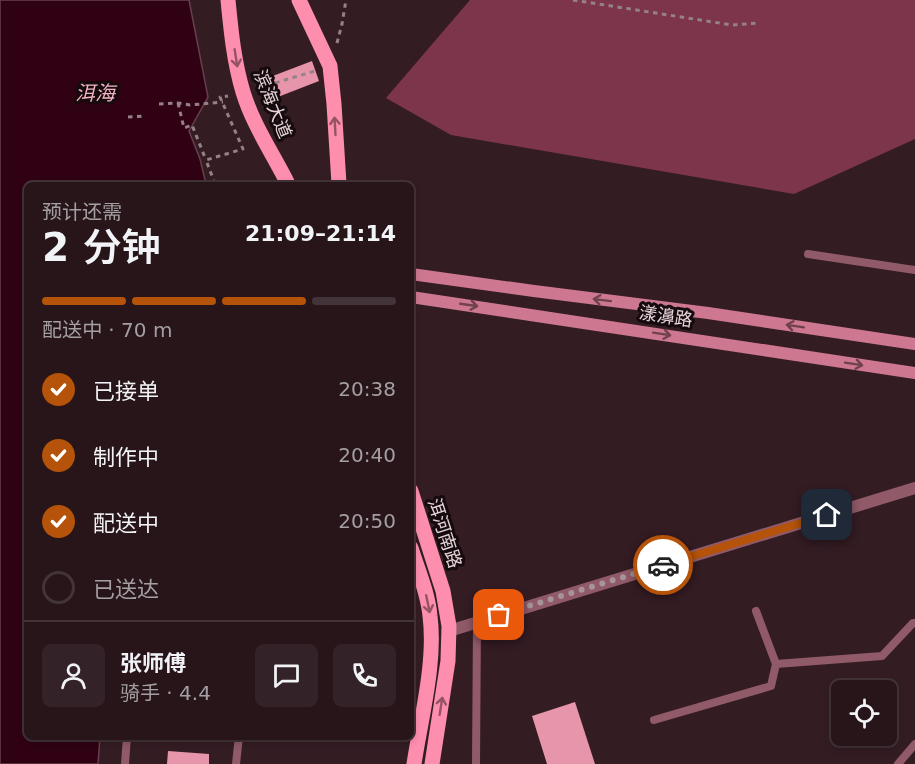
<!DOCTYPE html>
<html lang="zh">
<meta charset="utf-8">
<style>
:root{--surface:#27151a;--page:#332227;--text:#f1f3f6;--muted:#a49fa2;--line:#433439;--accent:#b45309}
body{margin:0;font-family:"DejaVu Sans","Noto Sans SC",sans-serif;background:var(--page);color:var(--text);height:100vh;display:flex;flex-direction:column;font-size:22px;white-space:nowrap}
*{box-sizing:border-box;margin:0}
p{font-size:20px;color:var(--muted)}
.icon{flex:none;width:33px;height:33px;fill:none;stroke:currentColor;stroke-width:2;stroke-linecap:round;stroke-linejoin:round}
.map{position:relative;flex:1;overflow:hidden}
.panel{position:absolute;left:24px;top:182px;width:390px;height:558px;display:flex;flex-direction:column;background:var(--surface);border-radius:9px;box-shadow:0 3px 9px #0003,0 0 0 2px var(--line)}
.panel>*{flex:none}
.controls{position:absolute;left:831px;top:680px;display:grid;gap:12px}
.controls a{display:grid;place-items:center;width:66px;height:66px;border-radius:9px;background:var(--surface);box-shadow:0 3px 9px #0003,0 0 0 2px var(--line);font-size:30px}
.pin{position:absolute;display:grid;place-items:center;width:51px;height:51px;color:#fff;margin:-26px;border-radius:12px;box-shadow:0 3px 9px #0006}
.courier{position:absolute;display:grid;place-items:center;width:60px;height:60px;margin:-30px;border:4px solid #b45309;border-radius:50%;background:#fff;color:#222;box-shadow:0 2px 8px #0007}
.head em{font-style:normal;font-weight:600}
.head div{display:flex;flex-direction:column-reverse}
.head{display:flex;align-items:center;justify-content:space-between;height:102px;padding:0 18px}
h1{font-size:39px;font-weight:600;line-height:45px}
.bar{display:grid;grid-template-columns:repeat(4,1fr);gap:9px 6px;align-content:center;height:72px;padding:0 18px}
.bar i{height:8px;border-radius:4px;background:var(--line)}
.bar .selected{background:var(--accent)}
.bar p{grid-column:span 4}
.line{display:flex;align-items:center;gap:15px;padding:0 18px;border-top:2px solid var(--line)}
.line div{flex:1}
.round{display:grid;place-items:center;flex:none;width:63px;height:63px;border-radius:9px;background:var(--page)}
ol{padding:0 18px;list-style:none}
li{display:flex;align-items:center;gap:18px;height:66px}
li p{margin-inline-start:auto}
li .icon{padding:6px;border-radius:50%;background:var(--accent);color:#fff;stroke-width:4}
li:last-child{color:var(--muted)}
li i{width:33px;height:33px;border:3px solid var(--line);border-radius:50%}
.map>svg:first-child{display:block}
</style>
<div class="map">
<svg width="915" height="764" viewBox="0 0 915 764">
<rect width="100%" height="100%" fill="#341c23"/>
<path fill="#7d354c" d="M470,0H915V139L794,194L451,135L386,98Z"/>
<path fill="#300013" stroke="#66404e" stroke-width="1.5" d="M0,0H189L208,97L189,131L200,159L206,184H27V736L100,737L98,764H0Z"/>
<g fill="#e795ab">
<path d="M312,61L319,81L265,102L257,82Z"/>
<path d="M575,702L595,764H547L532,716Z"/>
<path d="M168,751L209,754V764H167Z"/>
</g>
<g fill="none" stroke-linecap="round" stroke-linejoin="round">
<g stroke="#958186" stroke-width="3" stroke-dasharray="4.5 4.5" stroke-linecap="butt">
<path d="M573,0L732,25L759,23"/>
<path d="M337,43L342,24L346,0"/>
<path d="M258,88L315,71"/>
<path d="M178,103L184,128L192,125L206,160"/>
<path d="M159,104L178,103L190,105L223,102"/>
<path d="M128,117L145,116"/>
<path d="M215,184L206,160L243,149L220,97L228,96"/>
</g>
<g stroke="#905a69" stroke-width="8">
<path d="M808,254L915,270"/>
<path d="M776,664L882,656L913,623H915"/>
<path d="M654,720L771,686L776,664L756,611"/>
<path d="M125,764L127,736"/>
<path d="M236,764L239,736"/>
<path d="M476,764L477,622"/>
<path d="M898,764L915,744"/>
</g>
<path stroke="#905a69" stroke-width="12" d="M449,631L915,488"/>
<g stroke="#cd7890" stroke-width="12">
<path d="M411,274L534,291L708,313L915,344"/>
<path d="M411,297L915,373"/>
</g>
<g stroke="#fd8eae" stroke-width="15">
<path d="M228,0C231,31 234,62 243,92C253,125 273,154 288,184"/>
<path d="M299,0L330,66L334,104L339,184"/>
<path d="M411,491L443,591L449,626L448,661L432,764"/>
<path d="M411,548C418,570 428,593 430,616C436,662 421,718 414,764"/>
</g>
</g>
<defs><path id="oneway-shaft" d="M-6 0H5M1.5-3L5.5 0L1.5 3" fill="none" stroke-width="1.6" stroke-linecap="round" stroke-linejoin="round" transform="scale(1.5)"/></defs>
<g stroke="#955366">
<use href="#oneway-shaft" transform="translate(236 58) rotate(81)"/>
<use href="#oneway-shaft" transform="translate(335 126) rotate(-93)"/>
<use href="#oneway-shaft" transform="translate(428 604) rotate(78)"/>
<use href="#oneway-shaft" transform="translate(441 706) rotate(-81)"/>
</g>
<g stroke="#71414e">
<use href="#oneway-shaft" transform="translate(602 300) rotate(-173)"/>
<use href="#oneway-shaft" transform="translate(469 305) rotate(8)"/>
<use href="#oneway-shaft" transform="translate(795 326) rotate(-171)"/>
<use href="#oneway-shaft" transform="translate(662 334) rotate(9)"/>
<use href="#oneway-shaft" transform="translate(854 364) rotate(9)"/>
</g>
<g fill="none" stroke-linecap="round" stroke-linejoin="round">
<path stroke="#a79499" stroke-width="6" stroke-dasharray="0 10.8" d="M499,615L663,565"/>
<path stroke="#b45309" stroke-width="8" d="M663,565L827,515"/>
</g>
<g text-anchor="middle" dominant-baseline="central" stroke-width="6" stroke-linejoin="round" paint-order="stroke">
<g font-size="18" fill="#e5d4d8" stroke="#150a0d">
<text transform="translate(273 104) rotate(68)">滨海大道</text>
<text transform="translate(666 316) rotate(9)">漾濞路</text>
<text transform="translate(445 533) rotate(72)">洱河南路</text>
</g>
<g font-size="20" font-style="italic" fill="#f3b2c2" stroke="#150a0d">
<text x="95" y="93">洱海</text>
</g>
</g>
</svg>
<div class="controls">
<a><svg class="icon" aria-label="locate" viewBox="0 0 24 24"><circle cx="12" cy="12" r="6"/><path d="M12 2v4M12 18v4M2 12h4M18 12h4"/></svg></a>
</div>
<div class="pin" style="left:499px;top:615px;background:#ea580c"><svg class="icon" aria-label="bag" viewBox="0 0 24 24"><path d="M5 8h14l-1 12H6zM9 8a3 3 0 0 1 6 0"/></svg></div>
<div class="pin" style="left:827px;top:515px;background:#1f2937"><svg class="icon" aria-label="home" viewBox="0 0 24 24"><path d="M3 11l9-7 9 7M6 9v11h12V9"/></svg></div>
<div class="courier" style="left:663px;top:565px"><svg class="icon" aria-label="car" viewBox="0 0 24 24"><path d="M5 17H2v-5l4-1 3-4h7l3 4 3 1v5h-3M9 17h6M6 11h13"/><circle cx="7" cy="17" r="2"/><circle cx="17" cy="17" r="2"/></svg></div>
<section class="panel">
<div class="head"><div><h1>2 分钟</h1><p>预计还需</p></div><em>21:09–21:14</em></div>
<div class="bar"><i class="selected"></i><i class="selected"></i><i class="selected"></i><i></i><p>配送中 · 70 m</p></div>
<ol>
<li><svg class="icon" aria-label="check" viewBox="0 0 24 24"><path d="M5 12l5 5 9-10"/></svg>已接单<p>20:38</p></li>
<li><svg class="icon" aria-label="check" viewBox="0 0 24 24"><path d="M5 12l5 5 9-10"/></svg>制作中<p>20:40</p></li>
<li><svg class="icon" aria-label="check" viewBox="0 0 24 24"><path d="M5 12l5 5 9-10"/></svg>配送中<p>20:50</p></li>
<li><i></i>已送达</li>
</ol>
<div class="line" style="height:108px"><a class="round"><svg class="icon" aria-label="person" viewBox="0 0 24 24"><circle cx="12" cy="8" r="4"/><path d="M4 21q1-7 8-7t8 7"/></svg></a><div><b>张师傅</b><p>骑手 · 4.4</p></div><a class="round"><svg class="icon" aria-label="chat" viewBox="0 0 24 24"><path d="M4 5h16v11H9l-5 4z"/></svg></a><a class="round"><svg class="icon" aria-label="phone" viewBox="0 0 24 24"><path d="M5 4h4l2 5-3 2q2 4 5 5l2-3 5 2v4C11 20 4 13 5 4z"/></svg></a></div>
</section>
</div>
